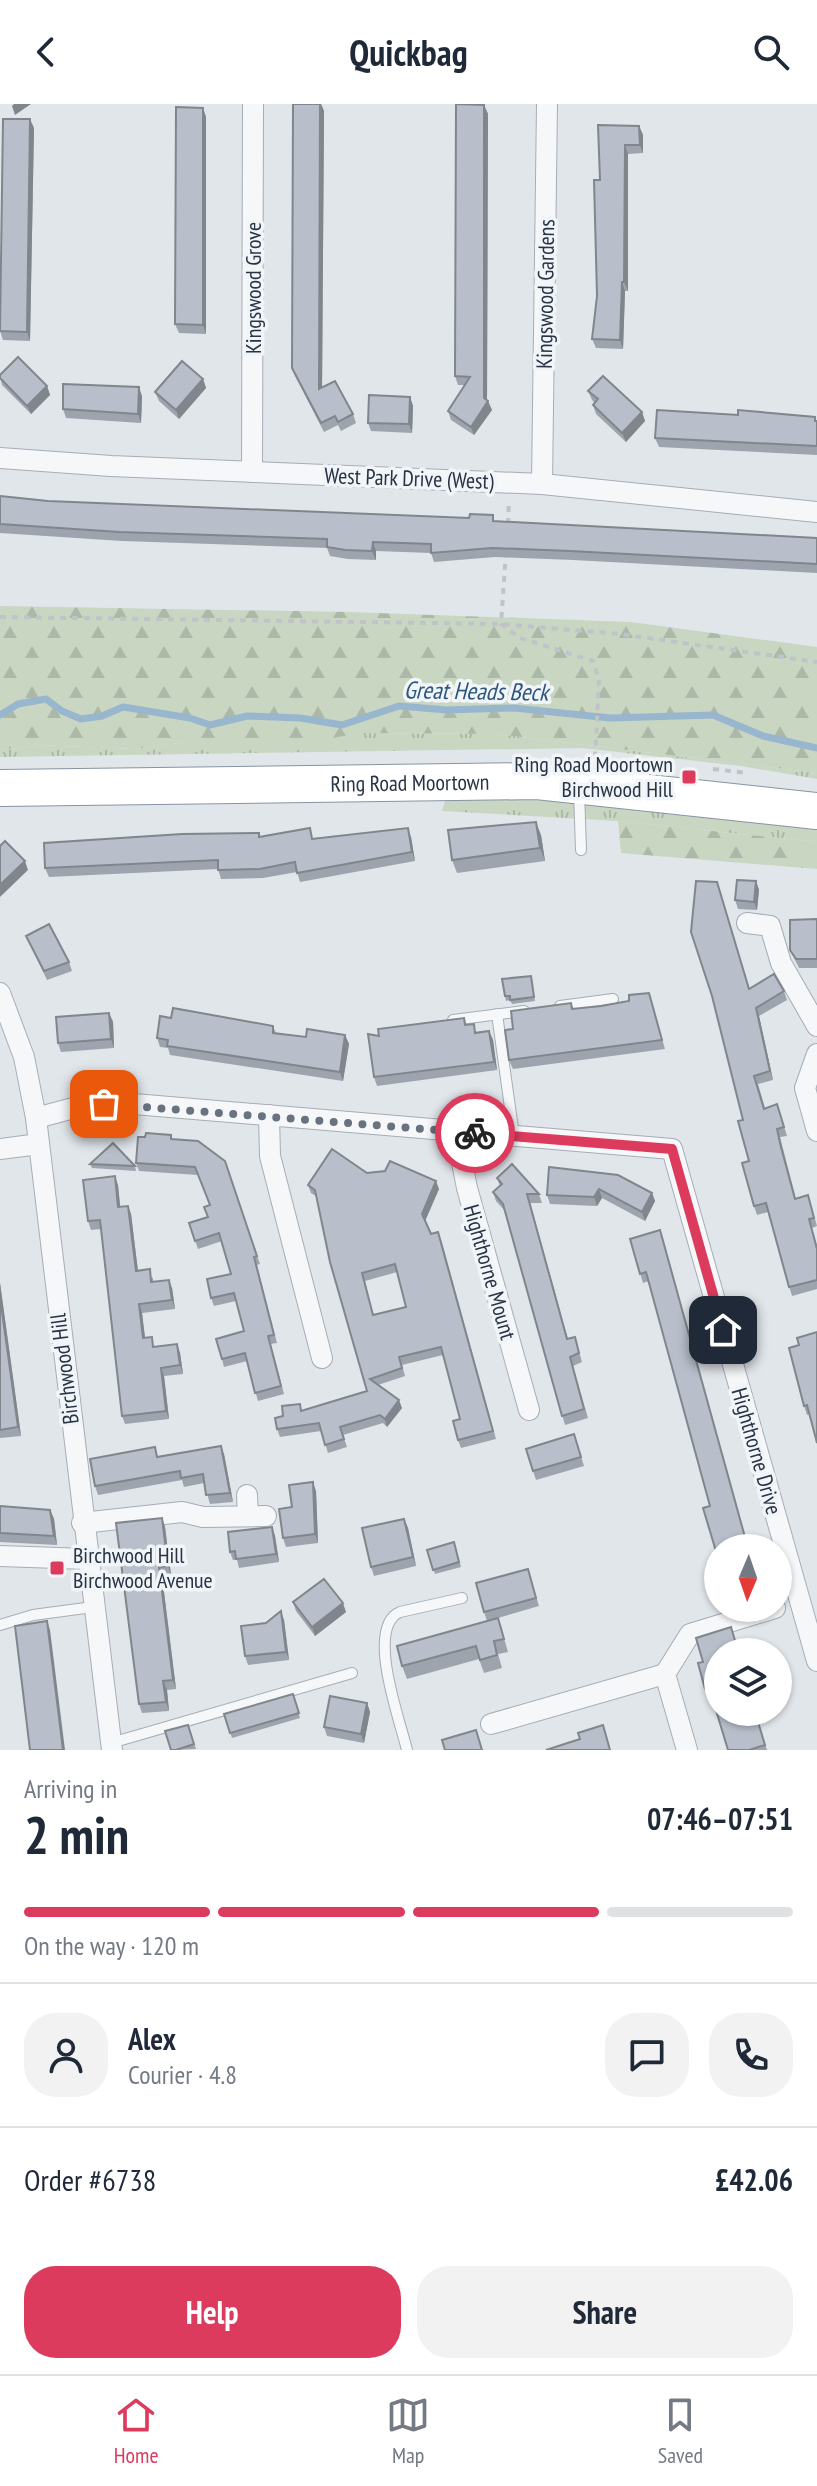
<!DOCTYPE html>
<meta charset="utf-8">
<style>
:root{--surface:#fff;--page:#f2f2f3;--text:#1f2937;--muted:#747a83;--line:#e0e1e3;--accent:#dc3b5d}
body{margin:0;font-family:"PT Sans Narrow",sans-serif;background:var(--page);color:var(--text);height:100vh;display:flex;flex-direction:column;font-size:30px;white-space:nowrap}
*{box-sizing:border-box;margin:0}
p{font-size:26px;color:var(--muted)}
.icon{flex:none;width:44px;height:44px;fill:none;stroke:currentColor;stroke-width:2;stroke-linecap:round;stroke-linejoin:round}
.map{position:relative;height:1646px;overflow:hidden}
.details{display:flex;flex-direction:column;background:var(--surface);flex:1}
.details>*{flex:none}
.needle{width:52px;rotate:182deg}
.buttons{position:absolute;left:704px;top:1430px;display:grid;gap:16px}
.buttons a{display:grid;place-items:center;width:88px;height:88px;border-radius:50%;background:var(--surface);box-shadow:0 2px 6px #0004;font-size:40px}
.pin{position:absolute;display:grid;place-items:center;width:68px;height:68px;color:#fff;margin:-34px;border-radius:16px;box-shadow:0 4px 12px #0006}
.courier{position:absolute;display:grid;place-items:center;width:80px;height:80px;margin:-40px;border:6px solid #dc3b5d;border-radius:50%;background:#fff;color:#222;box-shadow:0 2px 10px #0007}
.overview em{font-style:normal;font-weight:700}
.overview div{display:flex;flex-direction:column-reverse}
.overview{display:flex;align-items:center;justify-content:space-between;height:136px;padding:0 24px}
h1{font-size:52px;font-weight:700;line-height:60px}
.bar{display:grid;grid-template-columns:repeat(4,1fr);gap:12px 8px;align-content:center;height:96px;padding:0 24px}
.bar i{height:10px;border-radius:6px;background:var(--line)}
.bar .current{background:var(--accent)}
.bar p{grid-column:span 4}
.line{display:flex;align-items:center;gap:20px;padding:0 24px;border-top:2px solid var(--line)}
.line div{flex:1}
.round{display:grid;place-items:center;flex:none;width:84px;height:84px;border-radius:32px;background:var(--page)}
.action{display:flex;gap:16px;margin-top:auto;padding:16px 24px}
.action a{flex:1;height:92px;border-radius:32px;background:var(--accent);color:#fff;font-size:32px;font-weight:700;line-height:92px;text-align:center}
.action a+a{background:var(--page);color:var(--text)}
header{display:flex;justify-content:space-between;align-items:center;height:104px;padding:0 24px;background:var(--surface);font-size:36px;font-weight:700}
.menu{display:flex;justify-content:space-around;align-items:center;height:112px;border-top:2px solid var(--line);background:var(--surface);font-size:22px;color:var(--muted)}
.menu a{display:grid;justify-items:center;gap:4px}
.menu .current{color:var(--accent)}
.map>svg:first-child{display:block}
</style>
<header><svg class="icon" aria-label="back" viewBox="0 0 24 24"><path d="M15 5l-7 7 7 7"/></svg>Quickbag<svg class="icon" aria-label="search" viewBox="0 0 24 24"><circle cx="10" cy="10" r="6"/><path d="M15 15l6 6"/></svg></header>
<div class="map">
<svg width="817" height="1646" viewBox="0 0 817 1646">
<defs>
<pattern id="grass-tufts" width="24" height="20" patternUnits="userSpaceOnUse" patternTransform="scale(2)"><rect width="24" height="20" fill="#c8d6c2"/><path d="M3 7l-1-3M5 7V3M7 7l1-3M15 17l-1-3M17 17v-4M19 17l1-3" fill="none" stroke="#acb8a8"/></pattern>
<pattern id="forest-firs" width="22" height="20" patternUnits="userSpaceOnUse" patternTransform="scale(2)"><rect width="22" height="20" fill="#c8d6c2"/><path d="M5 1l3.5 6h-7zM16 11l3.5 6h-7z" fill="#acb8a8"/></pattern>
</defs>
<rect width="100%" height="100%" fill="#e1e6eb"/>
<g fill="url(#grass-tufts)">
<path d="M361,629L496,630L817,669V675L741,662L582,644L0,653V646L37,641L135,645L185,638H309Z"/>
<path d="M447,691H521L817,720V738L618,717L442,707Z"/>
</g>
<g fill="url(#forest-firs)">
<path d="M0,502L350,508L631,518L817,543V669L496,630L362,629L309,638H185L135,645L37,641L0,646Z"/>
<path d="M618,717L817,738V765L621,749Z"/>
</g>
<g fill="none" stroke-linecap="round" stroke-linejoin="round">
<path stroke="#99b6cf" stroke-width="7" d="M0,611L18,600L46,595L62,607L81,615L102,612L123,603L190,614L210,621L247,612L300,614L342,621L399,602L447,606L514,604L610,614L713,611L763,632L817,644"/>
<g stroke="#a6adb6" stroke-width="12">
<g id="lane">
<path d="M579,687L581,746"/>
<path d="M560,902L613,895"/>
<path d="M497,910L514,1032"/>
<path d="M453,916L524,907"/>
<path d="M0,1521L33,1511L93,1503"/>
<path d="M111,1639L352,1569"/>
<path d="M407,1646C400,1616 365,1523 400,1508L462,1494"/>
</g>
</g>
<g stroke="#a6adb6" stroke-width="22">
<g id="street">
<path d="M0,354L111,362L542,380L817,408"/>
<path d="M252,368L253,0"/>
<path d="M542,380L547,0"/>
<path d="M747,819L770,822L781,859L817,922"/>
<path d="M0,889L24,953L36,1014L112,1646"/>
<path d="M817,950L805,984L817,1027"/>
<path d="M269,1011L270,1052L322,1254"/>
<path d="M36,1014L85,1001L122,999L672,1045L817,1557"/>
<path d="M462,1028L461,1053L467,1084L529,1306"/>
<path d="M0,1045L39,1040"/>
<path d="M247,1391L248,1412"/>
<path d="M82,1419L182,1408L203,1413L266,1412"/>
<path d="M0,1452L87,1455"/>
<path d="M491,1620L665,1570"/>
<path d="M687,1646L665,1570L690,1530L775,1504"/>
</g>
</g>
<g stroke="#8794a4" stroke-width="38">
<g id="highway">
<path id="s1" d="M0,684L537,677L817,707"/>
</g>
</g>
<g stroke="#c0c4ca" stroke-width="4" stroke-dasharray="6 6" stroke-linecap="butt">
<path d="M508,420L509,397"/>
<path d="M506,448L501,520L520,534L593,557L599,576L595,656"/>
<path d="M0,513L501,520L620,530L817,558"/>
<path d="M713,665L748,669"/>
</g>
<use href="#lane" stroke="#f5f7f9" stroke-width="10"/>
<use href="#street" stroke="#f5f7f9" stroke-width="20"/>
<use href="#highway" stroke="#fff" stroke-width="36"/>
</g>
<g fill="#9ea4ae" fill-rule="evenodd">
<path d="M321,0L324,7L322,283L353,310L356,319L341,327L338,321L324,328L295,272L292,264Z"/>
<path d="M484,1L488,10L487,296L492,306L474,331L451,316L448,307L464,281H458L455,272Z"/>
<path d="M203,4L206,13V230L179,229L175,220Z"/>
<path d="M639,22L643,31V49L628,50V187H625L623,245L596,244L592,235L597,192L600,76Z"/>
<path d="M34,24L30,237L3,236L0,227Z"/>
<path d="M0,271L47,282L50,291L31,310L2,281Z"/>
<path d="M203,275L206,284L179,315L159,297L155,288Z"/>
<path d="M588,287L642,308L645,317L626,338L596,310L593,301L595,299L592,296Z"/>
<path d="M142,292L141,319L66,314L63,305Z"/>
<path d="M410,293L413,302L412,329L371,327L368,319Z"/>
<path d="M817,317V351L659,343L655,334Z"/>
<path d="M0,392L48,397L495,417L817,434V469L573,456L495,453L434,458L431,449L376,447V456L348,455L330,452L327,444L122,437L0,429Z"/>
<path d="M541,731L545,757L457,769L452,756Z"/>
<path d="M260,732L314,735L411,733L415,757L300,778L297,768L263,774L221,775L218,765L49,773L45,764Z"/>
<path d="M756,777L759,786L757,806L738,805L735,796Z"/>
<path d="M817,815V864H799L790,846Z"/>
<path d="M26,832L69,858L72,867L47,876Z"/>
<path d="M532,876L535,897L512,900L510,896L506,897L505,892Z"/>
<path d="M749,884L784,887L787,896L759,912L773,976L758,980L765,1004L780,1009L787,1032L780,1033L796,1095L808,1091L817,1122L812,1124L817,1142V1185L792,1192L768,1108L757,1111L754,1102L749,1057Z"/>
<path d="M649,889L665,945L513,965L509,956L571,899L574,905L629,897Z"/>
<path d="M109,909L113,918L114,944L61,948L58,939Z"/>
<path d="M171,914L273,922L276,929L306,933L345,931L349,940L343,977L170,951L168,944L160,943L157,934Z"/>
<path d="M464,914L467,921L477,928L489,927L493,936L497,966L377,982L374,973L379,932Z"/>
<path d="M171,1031L172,1035L225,1057L260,1160L257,1161L277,1239L271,1240L284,1290L258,1297L247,1257L224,1263L222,1255L244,1227L236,1197L214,1202L211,1194L231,1170L222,1137L198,1145L189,1119L207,1113L210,1101L198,1071L139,1067L136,1059L145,1033Z"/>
<path d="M90,1060L135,1062L136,1067L92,1064Z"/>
<path d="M549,1063L652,1089L655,1097L645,1117L602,1094L597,1102L550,1100L547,1091Z"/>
<path d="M367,1069L439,1085L425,1117L431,1130L441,1135L496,1335L461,1344L458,1336L460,1315L443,1251L402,1261L405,1272L378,1281L402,1304L387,1323L383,1319L343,1331L347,1343L328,1349L321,1327L280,1333L277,1325L302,1306L367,1287L316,1092L311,1089L308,1081ZM397,1168L406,1203L373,1211L365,1177Z"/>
<path d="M497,1074L539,1090L542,1099H530L568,1235L575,1233L582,1258L573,1262L588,1314L565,1321L505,1107L496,1097L493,1088L500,1082Z"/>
<path d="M118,1081L120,1102H128L131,1110L138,1167L153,1174V1178L172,1184L175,1205L142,1209L145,1234L156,1243L177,1240L180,1249L183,1270L164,1272L169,1315L125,1320L122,1312L101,1125L91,1126L88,1117Z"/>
<path d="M660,1126L663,1135L748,1444H718L710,1402L649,1177L643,1179L630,1135Z"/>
<path d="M0,1179L21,1332L0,1334Z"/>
<path d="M799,1241L810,1310L807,1311L804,1302Z"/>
<path d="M574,1330L584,1362L536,1376L526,1345Z"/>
<path d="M224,1350L233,1398L210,1400L204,1379L184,1383L182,1376L98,1391L95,1382L159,1353Z"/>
<path d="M316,1387L318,1439L286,1443L283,1434L292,1403Z"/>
<path d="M0,1402L50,1406L54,1415L57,1441L0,1438Z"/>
<path d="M162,1414L165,1423L171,1471L162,1472L176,1585L167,1586L169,1607L142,1609L139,1600Z"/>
<path d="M404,1415L408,1424L416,1462L374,1472L371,1463Z"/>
<path d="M272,1423L275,1432L279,1458L239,1464L237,1456H233L230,1448Z"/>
<path d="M454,1438L461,1463L435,1470L427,1446Z"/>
<path d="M528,1465L539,1502L498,1514L508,1548L498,1550L502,1564L484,1569L479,1555L407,1575L402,1562L487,1517L484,1508Z"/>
<path d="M293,1498L346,1508L315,1532L296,1507Z"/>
<path d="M284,1516L289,1556L248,1561L245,1552L266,1519Z"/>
<path d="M731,1523L739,1548H718V1608H755L767,1646H728L712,1592L708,1594L705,1585L703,1558Z"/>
<path d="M293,1590L300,1614L232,1634L224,1610Z"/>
<path d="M367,1599L370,1608L364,1639L327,1632L324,1623Z"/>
<path d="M188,1621L196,1645L171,1646Z"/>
</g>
<g fill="#81868d">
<path d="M14,0H31L15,11L12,2Z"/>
<path d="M321,0L324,7L322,294L319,285Z"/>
<path d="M484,1L488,10L487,299L488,297L492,306L474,331L471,323L484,294Z"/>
<path d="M203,4L206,13V230L203,221Z"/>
<path d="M30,15L34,24L30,237L27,228Z"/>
<path d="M639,22L643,31V49L640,41Z"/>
<path d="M625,41L628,50V187L624,178Z"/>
<path d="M622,178L625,187L623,245L620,236Z"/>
<path d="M203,275L206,284L179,315L176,306Z"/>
<path d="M47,282L50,291L31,310L27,302Z"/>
<path d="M139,283L142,292L141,319L138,310Z"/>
<path d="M410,293L413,302L412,329L409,320Z"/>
<path d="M642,308L645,317L626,338L622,329Z"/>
<path d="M373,438L376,447V456L372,447Z"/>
<path d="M536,718L541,731L545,757L540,744Z"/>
<path d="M408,724L411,733L415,757L412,748Z"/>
<path d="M25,757L28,766L0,793V781Z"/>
<path d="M756,777L759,786L757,806L754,798Z"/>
<path d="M756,904L759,912L773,976L770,967Z"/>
<path d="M109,909L113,918L114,944L111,935Z"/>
<path d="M489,927L493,936L497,966L494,958Z"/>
<path d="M345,931L349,940L343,977L340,968Z"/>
<path d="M115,1072L118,1081L121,1111L118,1103Z"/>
<path d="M436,1077L439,1085L425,1117L422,1110Z"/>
<path d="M599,1085L602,1094L597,1102L594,1093Z"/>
<path d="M652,1089L655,1097L645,1117L642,1108Z"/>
<path d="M527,1090L530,1099L570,1244L567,1235Z"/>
<path d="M128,1102L131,1110L139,1176L136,1167Z"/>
<path d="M660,1126L663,1135L748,1444Z"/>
<path d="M169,1176L172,1184L175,1205L172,1196Z"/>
<path d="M0,1179L21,1332L18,1323L0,1193Z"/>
<path d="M139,1200L142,1209L146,1242L143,1234Z"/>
<path d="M177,1240L180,1249L183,1270L180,1261Z"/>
<path d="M161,1264L164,1272L169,1315L166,1307Z"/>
<path d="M399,1296L402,1304L387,1323L385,1315Z"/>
<path d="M221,1342L224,1350L233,1398L230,1389Z"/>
<path d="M313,1378L316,1387L318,1439L315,1430Z"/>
<path d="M50,1406L54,1415L57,1441L54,1432Z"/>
<path d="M162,1414L165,1423L171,1471L168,1462Z"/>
<path d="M404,1415L408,1424L416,1462L413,1453Z"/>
<path d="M272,1423L275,1432L279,1458L276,1450Z"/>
<path d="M159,1463L162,1472L176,1585L173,1576Z"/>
<path d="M343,1499L346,1508L315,1532L312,1523Z"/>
<path d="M281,1507L284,1516L289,1556L286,1548Z"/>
<path d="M47,1517L50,1526L65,1646H63Z"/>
<path d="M163,1577L167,1586L169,1607L166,1598Z"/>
<path d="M367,1599L370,1608L364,1639L361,1630Z"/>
</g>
<g fill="#b8bfca" stroke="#81868d" stroke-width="2" fill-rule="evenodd">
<path d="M293,0H320L319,285L335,277L353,310L338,318L335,312L321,319L292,264Z"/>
<path d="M456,0L484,1V294L488,297L471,323L448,307L470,273L455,272Z"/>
<path d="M176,3L203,4V221L175,220Z"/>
<path d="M3,15H30L27,228L0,227Z"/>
<path d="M598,21L639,22L640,41H625L624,178H622L620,236L592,235L597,192L594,76H600Z"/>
<path d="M18,253L47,282L27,302L0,274V271Z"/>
<path d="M182,257L203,275L176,306L155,288Z"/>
<path d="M603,272L642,308L622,329L593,301L598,295L588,287Z"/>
<path d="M63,280L139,283L138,310L63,305Z"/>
<path d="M369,291L410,293L409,320L368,319Z"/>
<path d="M657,306L738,311V306L815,313V317H817V342L655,334Z"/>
<path d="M0,392L48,397L469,414L470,410L493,411V417L817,434V460L570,447L492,444L431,449V440L373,438L372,447L345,446L327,443V435L119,428L0,420Z"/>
<path d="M536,718L540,744L452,756L448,726Z"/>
<path d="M310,724L312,735L408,724L412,748L297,769L295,758L260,765L218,766V756L45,764L44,739L182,730L259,729V733Z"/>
<path d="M5,737L25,757L0,781V742Z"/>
<path d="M737,776L756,777L754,798L735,796Z"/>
<path d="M696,777L717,778L749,885L774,870L784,887L756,904L770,967L754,972L764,1005L777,1000L784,1023L777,1025L781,1043L795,1095L808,1091L814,1114L809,1115L817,1145V1176L789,1183L766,1099L754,1102L742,1059L749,1057L738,1017L743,1016L712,892L691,828Z"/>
<path d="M817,815V855H796L790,846V816Z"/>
<path d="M49,820L69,858L44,867L26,832Z"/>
<path d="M531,872L534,893L510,896V892H505L502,875Z"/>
<path d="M649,889L662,936L509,956L505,926L513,925L511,907L571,899L572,905L601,902L629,897V891Z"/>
<path d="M173,904L273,922V929L306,933L307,925L345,931L340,968L167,942L168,936L157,934L160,912L171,914Z"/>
<path d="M109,909L111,935L58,939L56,913Z"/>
<path d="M464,914L465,921L474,920L475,929L489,927L494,958L374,973L368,930L379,932L378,925Z"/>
<path d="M146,1029L171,1031V1035L198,1037L225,1057L257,1152L254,1153L274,1231L268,1232L281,1282L255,1289L245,1249L222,1255L216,1235L244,1227L234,1189L211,1194L207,1175L231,1170L219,1129L195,1137L189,1119L208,1113L204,1103L210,1101L195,1063L136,1059L138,1033H145Z"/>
<path d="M113,1039L135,1062L90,1060Z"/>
<path d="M332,1045L367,1069L385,1067L390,1057L436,1077L422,1110L431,1130L438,1128L493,1327L458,1336L453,1317L460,1315L441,1243L399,1253L402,1264L370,1275L399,1296L385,1315L380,1311L340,1323L344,1335L325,1341L319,1319L277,1325L275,1314L283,1312L282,1302L300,1300L301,1307L367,1287L330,1158L315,1086L308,1081ZM395,1160L406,1203L373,1211L362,1169Z"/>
<path d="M512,1060L539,1090H527L567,1235L575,1233L579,1249L570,1253L584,1305L562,1312L503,1100L493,1088L502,1080L497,1074Z"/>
<path d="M549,1063L618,1071L652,1089L642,1108L599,1085L594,1093L547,1091Z"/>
<path d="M115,1072L118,1103L128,1102L136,1167L150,1165L151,1178L169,1176L172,1196L139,1200L143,1234L152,1233L153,1243L177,1240L180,1261L161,1264L166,1307L122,1312L100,1116L88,1117L83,1076Z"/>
<path d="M660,1126L748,1444H718V1454L703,1404L710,1402L646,1168L640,1170L630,1135Z"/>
<path d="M0,1193L18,1323L0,1326Z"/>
<path d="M817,1228V1339L807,1301L804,1302L789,1244L799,1241L797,1234Z"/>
<path d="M574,1330L581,1353L533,1367L526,1345Z"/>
<path d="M221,1342L230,1389L206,1391L203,1370L181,1374L180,1367L95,1382L90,1355L155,1343L157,1353Z"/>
<path d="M313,1378L315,1430L283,1434L279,1405L292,1403L289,1381Z"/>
<path d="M0,1402L50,1406L54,1432L0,1429Z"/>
<path d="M162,1414L168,1462L159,1463L173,1576L163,1577L166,1598L139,1600L116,1419Z"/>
<path d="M404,1415L413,1453L371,1463L362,1424Z"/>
<path d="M272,1423L276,1450L236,1455L235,1447L230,1448L228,1428Z"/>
<path d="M454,1438L459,1458L433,1466L427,1446Z"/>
<path d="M528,1465L536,1494L484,1508L476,1479Z"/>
<path d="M324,1475L343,1499L312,1523L293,1498Z"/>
<path d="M281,1507L286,1548L245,1552L241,1522L266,1519Z"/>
<path d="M498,1514L504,1535L494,1537L497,1551L480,1556L476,1542L402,1562L397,1542Z"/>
<path d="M47,1517L63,1646H30L15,1522Z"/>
<path d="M731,1523L738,1547L718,1548V1608H755L765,1641L749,1646H728L709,1583L705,1585L698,1559L703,1558L696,1534Z"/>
<path d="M293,1590L299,1609L230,1629L224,1610Z"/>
<path d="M330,1592L367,1599L361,1630L324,1623Z"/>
<path d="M188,1621L194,1640L176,1646H171L165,1627Z"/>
<path d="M603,1621L610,1646H546L580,1635L578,1629Z"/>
<path d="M476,1626L482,1646H445L442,1636Z"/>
</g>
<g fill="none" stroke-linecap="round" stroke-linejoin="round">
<path stroke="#69727f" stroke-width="8" stroke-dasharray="0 14.4" d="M104,1000L475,1029"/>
<path stroke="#dc3b5d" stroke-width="10" d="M475,1029L672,1045L723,1226"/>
</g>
<g fill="#dc3b5d" stroke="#f1f5f8" stroke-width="3">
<rect x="681" y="665" width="16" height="16" rx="4"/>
<rect x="49" y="1456" width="16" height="16" rx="4"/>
</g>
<g text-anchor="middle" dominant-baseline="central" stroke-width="7" stroke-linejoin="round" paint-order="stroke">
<g font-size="22" fill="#283445" stroke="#f1f5f8">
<text transform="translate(253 184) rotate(-90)">Kingswood Grove</text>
<text transform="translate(545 190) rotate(-89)">Kingswood Gardens</text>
<text transform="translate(409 374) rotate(2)">West Park Drive (West)</text>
<text stroke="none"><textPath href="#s1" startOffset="410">Ring Road Moortown</textPath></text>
<text transform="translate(490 1168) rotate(74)">Highthorne Mount</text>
<text transform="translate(64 1265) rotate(-97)">Birchwood Hill</text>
<text transform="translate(757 1347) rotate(74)">Highthorne Drive</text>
</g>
<g font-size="22" fill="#283445" stroke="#f1f5f8" text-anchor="end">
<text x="673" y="660">Ring Road Moortown<tspan x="673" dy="25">Birchwood Hill</tspan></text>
<text x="73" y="1451" text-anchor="start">Birchwood Hill<tspan x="73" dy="25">Birchwood Avenue</tspan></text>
</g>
<g font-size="24" font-style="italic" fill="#2d567d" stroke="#f1f5f8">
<text transform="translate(476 587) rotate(1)">Great Heads Beck</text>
</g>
</g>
</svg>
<div class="buttons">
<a><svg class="needle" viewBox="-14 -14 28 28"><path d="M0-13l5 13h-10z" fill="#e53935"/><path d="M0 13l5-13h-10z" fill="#747a83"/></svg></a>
<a><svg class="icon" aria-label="layers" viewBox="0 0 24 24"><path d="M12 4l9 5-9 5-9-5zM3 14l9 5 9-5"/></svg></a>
</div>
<div class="pin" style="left:104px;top:1000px;background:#ea580c"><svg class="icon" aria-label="bag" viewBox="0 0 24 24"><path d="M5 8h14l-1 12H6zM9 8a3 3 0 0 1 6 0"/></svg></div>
<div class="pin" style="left:723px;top:1226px;background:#1f2937"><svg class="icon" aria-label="home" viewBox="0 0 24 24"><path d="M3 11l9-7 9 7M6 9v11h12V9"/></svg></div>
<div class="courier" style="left:475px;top:1029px"><svg class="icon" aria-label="bike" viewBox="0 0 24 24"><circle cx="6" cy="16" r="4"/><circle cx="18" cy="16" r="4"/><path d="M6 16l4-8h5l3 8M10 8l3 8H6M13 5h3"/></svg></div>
</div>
<section class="details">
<div class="overview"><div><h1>2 min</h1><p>Arriving in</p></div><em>07:46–07:51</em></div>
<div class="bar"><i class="current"></i><i class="current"></i><i class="current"></i><i></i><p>On the way · 120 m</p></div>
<div class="line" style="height:144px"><a class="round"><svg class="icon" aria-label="person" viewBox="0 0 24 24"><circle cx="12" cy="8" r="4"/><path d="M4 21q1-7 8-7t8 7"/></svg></a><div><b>Alex</b><p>Courier · 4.8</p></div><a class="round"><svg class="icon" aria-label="chat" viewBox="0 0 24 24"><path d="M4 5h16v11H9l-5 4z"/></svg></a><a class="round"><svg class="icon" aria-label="phone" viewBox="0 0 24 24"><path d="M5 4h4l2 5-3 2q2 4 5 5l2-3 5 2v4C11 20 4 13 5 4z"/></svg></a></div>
<div class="line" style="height:104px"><div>Order #6738</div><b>£42.06</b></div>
<div class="action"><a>Help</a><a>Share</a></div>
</section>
<nav class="menu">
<a class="current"><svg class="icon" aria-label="home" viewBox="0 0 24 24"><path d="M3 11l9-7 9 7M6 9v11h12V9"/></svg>Home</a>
<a><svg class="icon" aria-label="map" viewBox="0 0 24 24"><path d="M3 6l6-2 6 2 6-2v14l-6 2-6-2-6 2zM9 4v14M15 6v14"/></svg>Map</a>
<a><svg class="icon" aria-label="saved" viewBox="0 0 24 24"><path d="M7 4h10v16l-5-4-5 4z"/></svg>Saved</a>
</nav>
